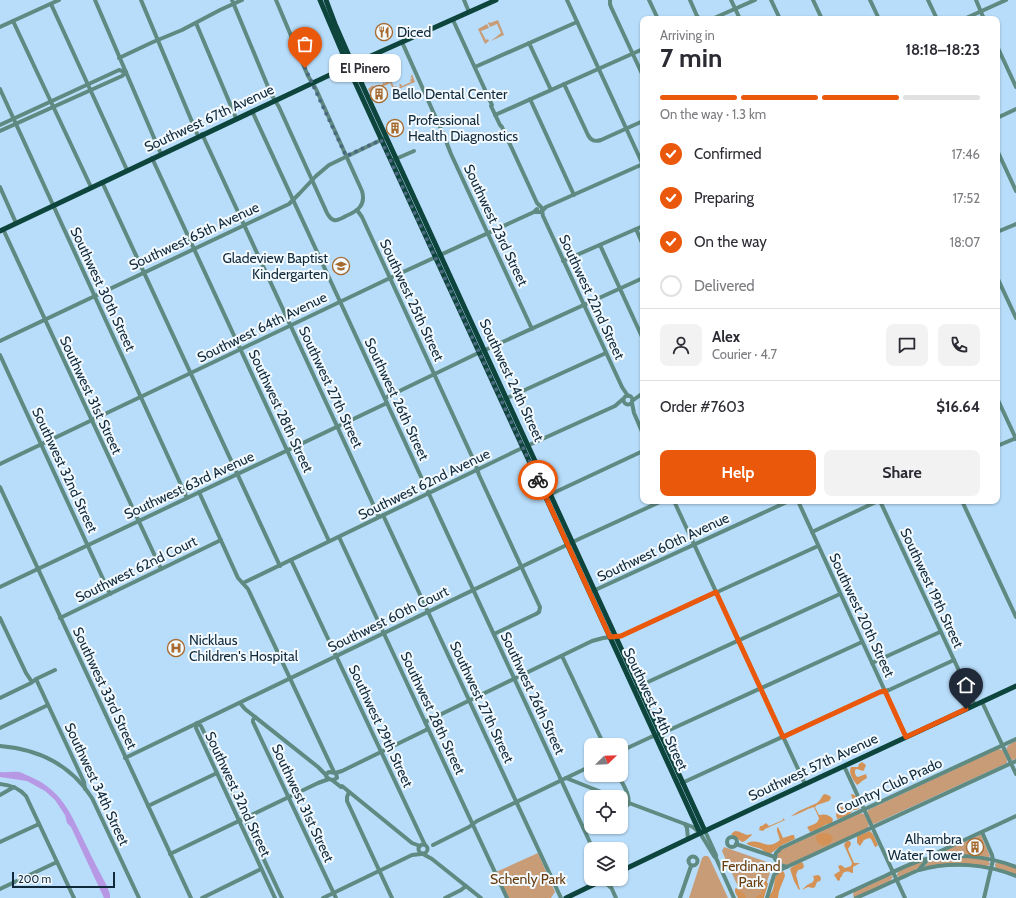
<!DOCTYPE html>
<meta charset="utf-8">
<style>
:root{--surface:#fff;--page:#f2f2f3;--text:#2b2b33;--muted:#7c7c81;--line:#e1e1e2;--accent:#ea580c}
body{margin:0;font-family:Cabin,sans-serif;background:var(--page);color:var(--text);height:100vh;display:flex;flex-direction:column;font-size:15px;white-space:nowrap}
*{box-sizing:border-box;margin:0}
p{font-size:13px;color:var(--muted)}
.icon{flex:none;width:22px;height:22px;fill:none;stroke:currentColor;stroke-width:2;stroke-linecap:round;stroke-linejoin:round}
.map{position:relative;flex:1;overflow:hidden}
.side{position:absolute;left:640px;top:16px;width:360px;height:488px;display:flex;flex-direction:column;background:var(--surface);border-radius:8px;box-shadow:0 1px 3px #0004}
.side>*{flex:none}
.needle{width:26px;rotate:67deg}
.fabs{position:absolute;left:584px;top:738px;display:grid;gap:8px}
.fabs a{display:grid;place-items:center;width:44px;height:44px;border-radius:8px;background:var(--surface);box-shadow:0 1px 3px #0004;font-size:20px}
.scale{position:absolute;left:12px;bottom:10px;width:103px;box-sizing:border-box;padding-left:4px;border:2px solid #102a3c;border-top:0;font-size:11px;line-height:14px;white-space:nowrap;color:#102a3c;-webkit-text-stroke:3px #f3faff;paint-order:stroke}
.pin{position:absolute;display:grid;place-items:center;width:34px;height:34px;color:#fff;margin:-41px -17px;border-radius:50% 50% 50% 0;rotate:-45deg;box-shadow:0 0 4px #0007}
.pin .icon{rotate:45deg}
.courier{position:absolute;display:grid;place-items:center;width:40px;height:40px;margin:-20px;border:3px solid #ea580c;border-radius:50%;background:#fff;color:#222;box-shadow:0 1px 5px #0007}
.bubble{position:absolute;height:28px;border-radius:8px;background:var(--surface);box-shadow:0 1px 3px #0004;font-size:13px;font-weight:700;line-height:28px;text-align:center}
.headline em{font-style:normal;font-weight:700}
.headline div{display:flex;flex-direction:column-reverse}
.headline{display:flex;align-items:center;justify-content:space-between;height:68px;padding:0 20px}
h1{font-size:26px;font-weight:700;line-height:30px}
.bar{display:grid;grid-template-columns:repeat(4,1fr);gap:6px 4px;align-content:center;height:48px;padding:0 20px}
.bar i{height:5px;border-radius:3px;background:var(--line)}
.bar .current{background:var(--accent)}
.bar p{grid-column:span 4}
.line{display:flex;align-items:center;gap:10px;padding:0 20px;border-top:1px solid var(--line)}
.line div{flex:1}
.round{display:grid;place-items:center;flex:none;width:42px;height:42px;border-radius:8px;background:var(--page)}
ol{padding:0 20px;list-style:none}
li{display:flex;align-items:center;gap:12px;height:44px}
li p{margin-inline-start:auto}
li .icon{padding:4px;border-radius:50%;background:var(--accent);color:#fff;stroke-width:4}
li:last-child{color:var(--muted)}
li i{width:22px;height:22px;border:2px solid var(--line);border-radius:50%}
.primary-button{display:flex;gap:8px;margin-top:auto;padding:8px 20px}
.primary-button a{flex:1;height:46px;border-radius:8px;background:var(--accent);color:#fff;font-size:16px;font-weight:700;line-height:46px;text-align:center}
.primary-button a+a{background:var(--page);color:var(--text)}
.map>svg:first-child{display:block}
</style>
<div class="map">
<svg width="1016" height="898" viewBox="0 0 1016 898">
<rect width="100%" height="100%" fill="#b8ddfa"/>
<g fill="#c89c77">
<path d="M498,20L504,35L491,41L501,33L497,24L490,27L488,23L489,22L490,23Z"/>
<path d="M487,24L489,28L481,31L486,40L488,39L489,41L485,44L478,29Z"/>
<path d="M382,57L383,58L367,66L365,70L363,72L367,80H370L365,82C363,79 361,76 361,73C359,63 375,60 382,57Z"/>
<path d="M412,74L415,82L394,91L390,83L370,93L368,89L373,85L374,88L383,84V81L384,83L391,80L394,87L396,86L398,88L400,87L399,84H401L402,86L411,82L410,80L412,78V77L410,78Z"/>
<path d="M1016,741V759L1012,760C1003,750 1005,746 1016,741Z"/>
<path d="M998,749L1003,750L1007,760V763L1005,764L874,824L872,823L867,813L868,810L870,809Z"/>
<path d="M860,813L864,814L869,824L868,828L787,865C781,864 777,861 777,855L781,850Z"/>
<path d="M980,835H981L990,856L989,857L942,855V852Z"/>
<path d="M724,847L767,862L771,865V870L761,898H743L722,851Z"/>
<path d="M538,853L555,892L551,898H508L496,872Z"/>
<path d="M704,856H707L709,857L728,898H689L702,858Z"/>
<path d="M945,858H974L988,860L990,864L989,865L987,866L924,867L930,860Z"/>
<path d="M925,860L919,868L900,877L897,876V875L898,871Z"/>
<path d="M997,862L1016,868V875L996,868L995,866V864Z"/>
<path d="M891,875L893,877L890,881L854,898L853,896L854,891Z"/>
</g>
<g fill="#d49256">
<path d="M862,762L866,765L864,770L863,771L857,769L855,770V773L856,776L858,777L866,774L867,778L862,781L860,783L857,785C853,780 848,772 851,767H858L859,764Z"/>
<path d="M825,794L830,796L831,798L829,801L817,805L815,807L819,815C825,814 828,814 833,819L832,823C829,824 827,824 825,825C820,828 816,831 810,832L807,827C812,825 818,824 819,818L814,807C806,809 798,815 791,816L799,811L817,803L820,800L823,795Z"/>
<path d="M852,794C859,796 859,803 859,809L856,810H853C850,816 843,818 837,819L836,814L839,810L840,806C844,809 854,811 853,802C853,800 852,797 851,795Z"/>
<path d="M783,818L785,820L765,829L763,831L759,830L760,826H762L766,823L769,826L783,820Z"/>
<path d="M778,827L783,838L792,835H794L795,839L782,845L770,854C766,853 764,851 761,849C756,847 752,847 747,844V843C761,837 766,852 780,840L777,831V828Z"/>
<path d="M735,831C742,831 745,837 751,834L752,835L745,841L742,842L731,834Z"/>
<path d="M870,831L873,834L878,845L876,847H875L871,839L869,838L864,840L860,846L857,843V836Z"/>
<path d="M824,833C829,833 831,834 833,839C828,848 816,848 816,836L819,834Z"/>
<path d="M847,841H850C852,845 850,846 848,849L854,863H860L853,867V873C847,872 849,870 843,873L842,876L840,878V880L838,881L834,875L835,874L840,871L838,866L841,865L845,868L851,866L852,863L844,845L845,843Z"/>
<path d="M801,862L803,863L804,867L802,869L798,870L796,875C798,880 798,885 800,889L799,890L794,881L790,869L792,867Z"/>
<path d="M782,871L784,872L785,876L779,891L778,898H768C770,895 772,892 773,889C776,881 772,876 782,871Z"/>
<path d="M818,875L820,876L821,879L820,881L817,882L815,887L813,888L808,887L802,890L807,885L813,882L814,879L813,876Z"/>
<path d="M766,881L768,884L764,898H756L757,896L761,894L762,889L761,885L763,882Z"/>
<path d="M736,888C741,891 745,893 746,898H738L735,892V889Z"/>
</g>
<path fill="#b698e4" d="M0,772C6,773 13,771 19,772C23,773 28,776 33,778C64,792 73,819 87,847C93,860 100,873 107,886L110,894V898H104L71,827L67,823L65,815L55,800L45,791L27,781L0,777Z"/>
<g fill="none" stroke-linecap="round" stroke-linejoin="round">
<g stroke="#5e8a82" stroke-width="4">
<path d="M95,0L161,154"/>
<path d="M141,0L198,136"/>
<path d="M232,0L271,94L279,107L327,213C329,216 330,219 334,220C338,221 342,218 346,216C358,211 366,205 362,191L316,89L308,76L276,0"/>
<path d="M464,0L469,12"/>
<path d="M567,0L643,165"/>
<path d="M610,0V4L611,7L643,76"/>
<path d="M649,0L658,19"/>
<path d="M690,0L697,16L700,19"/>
<path d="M731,0L740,19"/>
<path d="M771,0L780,19"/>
<path d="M813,0L822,19"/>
<path d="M870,0L879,19"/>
<path d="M928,0L937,19"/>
<path d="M976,0L984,19"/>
<path d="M51,4L127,170"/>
<path d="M712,19L755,0"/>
<path d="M964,19L1006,0"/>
<path d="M453,20L492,105L491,106L500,125L502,127L537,203L542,208V211"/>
<path d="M13,21L91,187"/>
<path d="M196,23L236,118"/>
<path d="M0,27L59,0"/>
<path d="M402,42L444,136L451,154L532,329"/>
<path d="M529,43L551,90"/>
<path d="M997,46L1016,87"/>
<path d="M119,58L153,42L182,30L220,10L242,0"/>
<path d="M475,67L577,22"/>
<path d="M564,84L588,135C591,141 595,142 601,140L643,121"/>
<path d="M0,89L187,498"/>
<path d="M530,99L574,195"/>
<path d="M252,111L593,849"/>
<path d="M495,115L643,49"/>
<path d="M997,118L1016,109"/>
<path d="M0,125L119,70L126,72L122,76L0,131"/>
<path d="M202,134L379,517"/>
<path d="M997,150L1016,191"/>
<path d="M152,158L329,541"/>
<path d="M391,161L414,151"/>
<path d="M102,182L280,566"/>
<path d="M0,187L16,223"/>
<path d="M357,210L362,217L475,463L479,475L540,607L539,612L536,614L494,634"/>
<path d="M542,211L543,216L622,387L628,396"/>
<path d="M534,212H541L546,207L643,164"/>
<path d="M3,229L161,569"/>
<path d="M636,229L643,245"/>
<path d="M997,232L1016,224"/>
<path d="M600,245L643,339"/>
<path d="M563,261L643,226"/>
<path d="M997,277L1016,318"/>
<path d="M0,341L289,204L299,194L316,176L329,165L383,139"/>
<path d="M0,355L110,594"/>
<circle cx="628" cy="400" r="4.5"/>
<path d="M385,398L474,355L643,278"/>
<path d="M997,398L1016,439"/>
<path d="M505,399L606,353"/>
<path d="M632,401L643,393"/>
<path d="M632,403L634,413L643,434"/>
<path d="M997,446L1016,438"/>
<path d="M0,464L390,278L534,212L537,209"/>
<path d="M0,487L191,898"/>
<path d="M199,492L238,578L248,589L334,772"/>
<path d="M549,495L643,451"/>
<path d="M674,501L805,784"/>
<path d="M798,501L906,737"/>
<path d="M880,501L975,705"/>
<path d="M962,501L1016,617"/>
<path d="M383,515L561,898"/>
<path d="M812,532L878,501"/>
<path d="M339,537L507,898"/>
<path d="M291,560L425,845"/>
<path d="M243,583L518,450L615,406L623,399"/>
<path d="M0,587L387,403"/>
<path d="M593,591L789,501"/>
<path d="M0,618L26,673L32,682"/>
<path d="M60,618L221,540"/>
<path d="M562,656L604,745"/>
<path d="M872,663L940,632"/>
<path d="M36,679L84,782L85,789"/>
<path d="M637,687L840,594"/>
<path d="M0,698L31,683L36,679L55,670"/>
<path d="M982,702L1016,774"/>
<path d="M240,703L245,709L318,767L326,775"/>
<path d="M255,717L253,720V722L336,898"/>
<path d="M425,722L592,641L603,638L621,636L818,546"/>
<path d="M197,723L201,726L282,898"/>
<path d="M197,723L196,728L275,898"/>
<path d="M0,728L48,705"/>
<path d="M0,746C38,749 71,765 92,798L139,898"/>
<path d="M621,751L651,737L665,732L862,642"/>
<path d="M125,758L579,539L662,501"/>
<path d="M844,766L905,898"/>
<path d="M329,772L336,773L337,778C333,781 326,780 326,774Z"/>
<path d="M335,773L342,771L428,729"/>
<path d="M618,775C622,783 631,795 628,805L621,808"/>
<path d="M566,778L614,797"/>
<path d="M332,780L341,787L342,786L412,843L420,846"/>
<path d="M682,783L880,692L889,690L954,660"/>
<path d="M0,784C11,785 19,788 26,796L74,898"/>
<path d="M349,792L347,797V801L392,898"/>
<path d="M0,795L14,787"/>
<path d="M621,800L693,827L700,833L714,856L716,858L734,898"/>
<path d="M148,806L217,773"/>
<path d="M685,824L687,828L688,839"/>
<path d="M583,827L591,823"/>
<path d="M705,831L716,855V858"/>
<path d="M982,832L992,855L993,860L984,898"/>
<circle cx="732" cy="842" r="5"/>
<path d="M0,842L39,824"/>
<path d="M736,844L775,857"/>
<circle cx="423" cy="849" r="4.5"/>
<path d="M433,845L469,827L477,821L591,766"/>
<path d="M170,854L318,783L329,779"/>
<path d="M423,854L432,859L481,898"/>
<circle cx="693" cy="861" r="4.5"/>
<path d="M787,867L780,865L775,859L776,853L781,848L1016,739"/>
<path d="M919,870L921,867L932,855L1016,816"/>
<path d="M602,881L611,887L616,898"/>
<path d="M610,887L611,879"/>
<path d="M0,889L57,862"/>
<path d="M202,898L261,869"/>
<path d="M323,898L412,855L421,854"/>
<path d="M445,898L461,890L466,886"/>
<path d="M680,898L691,866"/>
<path d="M767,898L774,875L780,870L1016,761"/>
<path d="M837,898C853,891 869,883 885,876C897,870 909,864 922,860C950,852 989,856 1016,867"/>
<path d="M856,898C870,892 883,886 896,880C904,877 911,873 919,870C951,861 986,864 1016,876"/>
</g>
<g stroke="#0d443c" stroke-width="5">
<path d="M320,0L354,80L700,833"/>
<path d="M326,0L335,24L349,56L705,831"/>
<path d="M0,231L353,64L496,0"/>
<path d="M621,871L711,828L1016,686"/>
<path d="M566,898L605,879"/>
</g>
</g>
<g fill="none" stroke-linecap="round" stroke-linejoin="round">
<path stroke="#4b697e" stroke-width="4" stroke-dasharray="0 7.2" d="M305,68L346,156L381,140L538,480"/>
<path stroke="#ea580c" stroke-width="5" d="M538,480L610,637L621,636L716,592L783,737L880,692L885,691L906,737L966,709"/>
</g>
<defs>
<g id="restaurant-ring" transform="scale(0.9)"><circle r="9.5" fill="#f3faff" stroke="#a76a2e" stroke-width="1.5"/><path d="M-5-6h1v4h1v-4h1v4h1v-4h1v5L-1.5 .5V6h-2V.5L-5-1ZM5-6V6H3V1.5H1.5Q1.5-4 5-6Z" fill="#a76a2e"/></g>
<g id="building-ring" transform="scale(0.9)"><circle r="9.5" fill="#f3faff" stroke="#a76a2e" stroke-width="1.5"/><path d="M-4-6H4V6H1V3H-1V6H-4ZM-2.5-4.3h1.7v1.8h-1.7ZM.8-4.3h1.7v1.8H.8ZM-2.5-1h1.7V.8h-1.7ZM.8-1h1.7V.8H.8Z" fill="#a76a2e"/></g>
<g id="school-ring" transform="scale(0.9)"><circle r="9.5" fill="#f3faff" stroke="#a76a2e" stroke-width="1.5"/><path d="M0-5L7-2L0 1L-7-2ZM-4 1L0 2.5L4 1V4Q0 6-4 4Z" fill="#a76a2e"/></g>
<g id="hospital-ring" transform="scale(0.9)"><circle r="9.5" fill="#f3faff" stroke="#a76a2e" stroke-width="1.5"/><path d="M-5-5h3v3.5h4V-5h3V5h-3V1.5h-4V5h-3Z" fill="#a76a2e"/></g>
</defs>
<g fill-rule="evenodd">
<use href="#restaurant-ring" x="384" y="32"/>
<use href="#building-ring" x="379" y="94"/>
<use href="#building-ring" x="395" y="128"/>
<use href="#school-ring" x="341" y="266"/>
<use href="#hospital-ring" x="176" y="648"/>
<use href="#building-ring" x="975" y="847"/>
</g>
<g text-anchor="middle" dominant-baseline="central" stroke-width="4" stroke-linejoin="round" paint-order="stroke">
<g font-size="14" fill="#102a3c" stroke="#f3faff" text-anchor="start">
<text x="397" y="32">Diced</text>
<text x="392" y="94">Bello Dental Center</text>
<text x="408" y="120">Professional<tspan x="408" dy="16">Health Diagnostics</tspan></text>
<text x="328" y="258" text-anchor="end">Gladeview Baptist<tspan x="328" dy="16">Kindergarten</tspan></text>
<text x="189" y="640">Nicklaus<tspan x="189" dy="16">Children's Hospital</tspan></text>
<text x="962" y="839" text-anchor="end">Alhambra<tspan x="962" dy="16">Water Tower</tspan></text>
</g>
<g font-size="14" fill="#102a3c" stroke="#f3faff">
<text transform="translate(209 118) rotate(-25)">Southwest 67th Avenue</text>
<text transform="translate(496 225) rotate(65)">Southwest 23rd Street</text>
<text transform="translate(194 236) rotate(-25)">Southwest 65th Avenue</text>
<text transform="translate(103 289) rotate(65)">Southwest 30th Street</text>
<text transform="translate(592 297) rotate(65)">Southwest 22nd Street</text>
<text transform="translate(412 300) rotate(65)">Southwest 25th Street</text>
<text transform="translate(262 327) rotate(-26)">Southwest 64th Avenue</text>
<text transform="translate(512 380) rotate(65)">Southwest 24th Street</text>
<text transform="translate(331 387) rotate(65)">Southwest 27th Street</text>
<text transform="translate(91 395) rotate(65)">Southwest 31st Street</text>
<text transform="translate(397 399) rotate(65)">Southwest 26th Street</text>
<text transform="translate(281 411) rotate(65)">Southwest 28th Street</text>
<text transform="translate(65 470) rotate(65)">Southwest 32nd Street</text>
<text transform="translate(424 484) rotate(-26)">Southwest 62nd Avenue</text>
<text transform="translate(189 485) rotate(-25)">Southwest 63rd Avenue</text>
<text transform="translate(663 547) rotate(-25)">Southwest 60th Avenue</text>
<text transform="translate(136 569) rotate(-26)">Southwest 62nd Court</text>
<text transform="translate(932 588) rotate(65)">Southwest 19th Street</text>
<text transform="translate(862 615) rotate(65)">Southwest 20th Street</text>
<text transform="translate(388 619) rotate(-26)">Southwest 60th Court</text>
<text transform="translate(105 688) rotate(65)">Southwest 33rd Street</text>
<text transform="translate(533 693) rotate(65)">Southwest 26th Street</text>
<text transform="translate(482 702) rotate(65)">Southwest 27th Street</text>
<text transform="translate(656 709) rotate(65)">Southwest 24th Street</text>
<text transform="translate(433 713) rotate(65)">Southwest 28th Street</text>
<text transform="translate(381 726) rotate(65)">Southwest 29th Street</text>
<text transform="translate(813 767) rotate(-25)">Southwest 57th Avenue</text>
<text transform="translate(97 784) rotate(65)">Southwest 34th Street</text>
<text transform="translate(889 786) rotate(-25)">Country Club Prado</text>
<text transform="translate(238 794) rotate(65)">Southwest 32nd Street</text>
<text transform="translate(303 803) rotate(65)">Southwest 31st Street</text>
</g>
<g font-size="14" fill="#683c0d" stroke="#f3faff">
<text x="751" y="866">Ferdinand<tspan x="751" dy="16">Park</tspan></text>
<text x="528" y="879">Schenly Park</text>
</g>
</g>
</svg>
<div class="fabs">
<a><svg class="needle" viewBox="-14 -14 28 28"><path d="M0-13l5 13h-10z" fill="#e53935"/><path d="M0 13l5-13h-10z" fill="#7c7c81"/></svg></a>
<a><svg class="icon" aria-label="locate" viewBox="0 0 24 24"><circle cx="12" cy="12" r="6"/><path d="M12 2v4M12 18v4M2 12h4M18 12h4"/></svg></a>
<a><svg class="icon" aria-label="layers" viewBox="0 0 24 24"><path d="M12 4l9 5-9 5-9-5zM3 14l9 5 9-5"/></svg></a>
</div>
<div class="scale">200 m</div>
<div class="pin" style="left:305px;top:68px;background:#ea580c"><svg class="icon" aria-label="bag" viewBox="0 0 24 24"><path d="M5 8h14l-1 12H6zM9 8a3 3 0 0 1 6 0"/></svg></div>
<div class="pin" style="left:966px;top:709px;background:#1f2937"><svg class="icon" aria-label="home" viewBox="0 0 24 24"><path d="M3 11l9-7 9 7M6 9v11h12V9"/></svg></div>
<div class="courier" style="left:538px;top:480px"><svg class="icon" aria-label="bike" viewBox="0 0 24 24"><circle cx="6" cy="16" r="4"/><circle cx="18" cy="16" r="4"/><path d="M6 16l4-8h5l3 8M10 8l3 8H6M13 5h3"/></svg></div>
<div class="bubble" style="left:329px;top:54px;width:72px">El Pinero</div>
<section class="side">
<div class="headline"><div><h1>7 min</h1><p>Arriving in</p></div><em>18:18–18:23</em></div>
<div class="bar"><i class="current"></i><i class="current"></i><i class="current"></i><i></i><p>On the way · 1.3 km</p></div>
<ol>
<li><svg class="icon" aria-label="check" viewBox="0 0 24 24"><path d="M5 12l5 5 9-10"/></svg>Confirmed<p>17:46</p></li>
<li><svg class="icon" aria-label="check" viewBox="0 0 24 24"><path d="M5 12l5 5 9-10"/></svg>Preparing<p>17:52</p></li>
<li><svg class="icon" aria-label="check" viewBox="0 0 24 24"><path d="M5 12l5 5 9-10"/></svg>On the way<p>18:07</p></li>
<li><i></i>Delivered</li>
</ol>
<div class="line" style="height:72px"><a class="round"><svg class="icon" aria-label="person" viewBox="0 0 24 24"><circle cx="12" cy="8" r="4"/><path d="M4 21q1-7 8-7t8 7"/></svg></a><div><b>Alex</b><p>Courier · 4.7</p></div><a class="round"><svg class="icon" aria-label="chat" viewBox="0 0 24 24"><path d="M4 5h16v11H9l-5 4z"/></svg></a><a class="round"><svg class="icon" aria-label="phone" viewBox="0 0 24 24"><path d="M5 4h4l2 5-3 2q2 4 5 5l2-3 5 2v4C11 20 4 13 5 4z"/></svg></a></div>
<div class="line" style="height:52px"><div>Order #7603</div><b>$16.64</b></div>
<div class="primary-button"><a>Help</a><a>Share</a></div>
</section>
</div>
